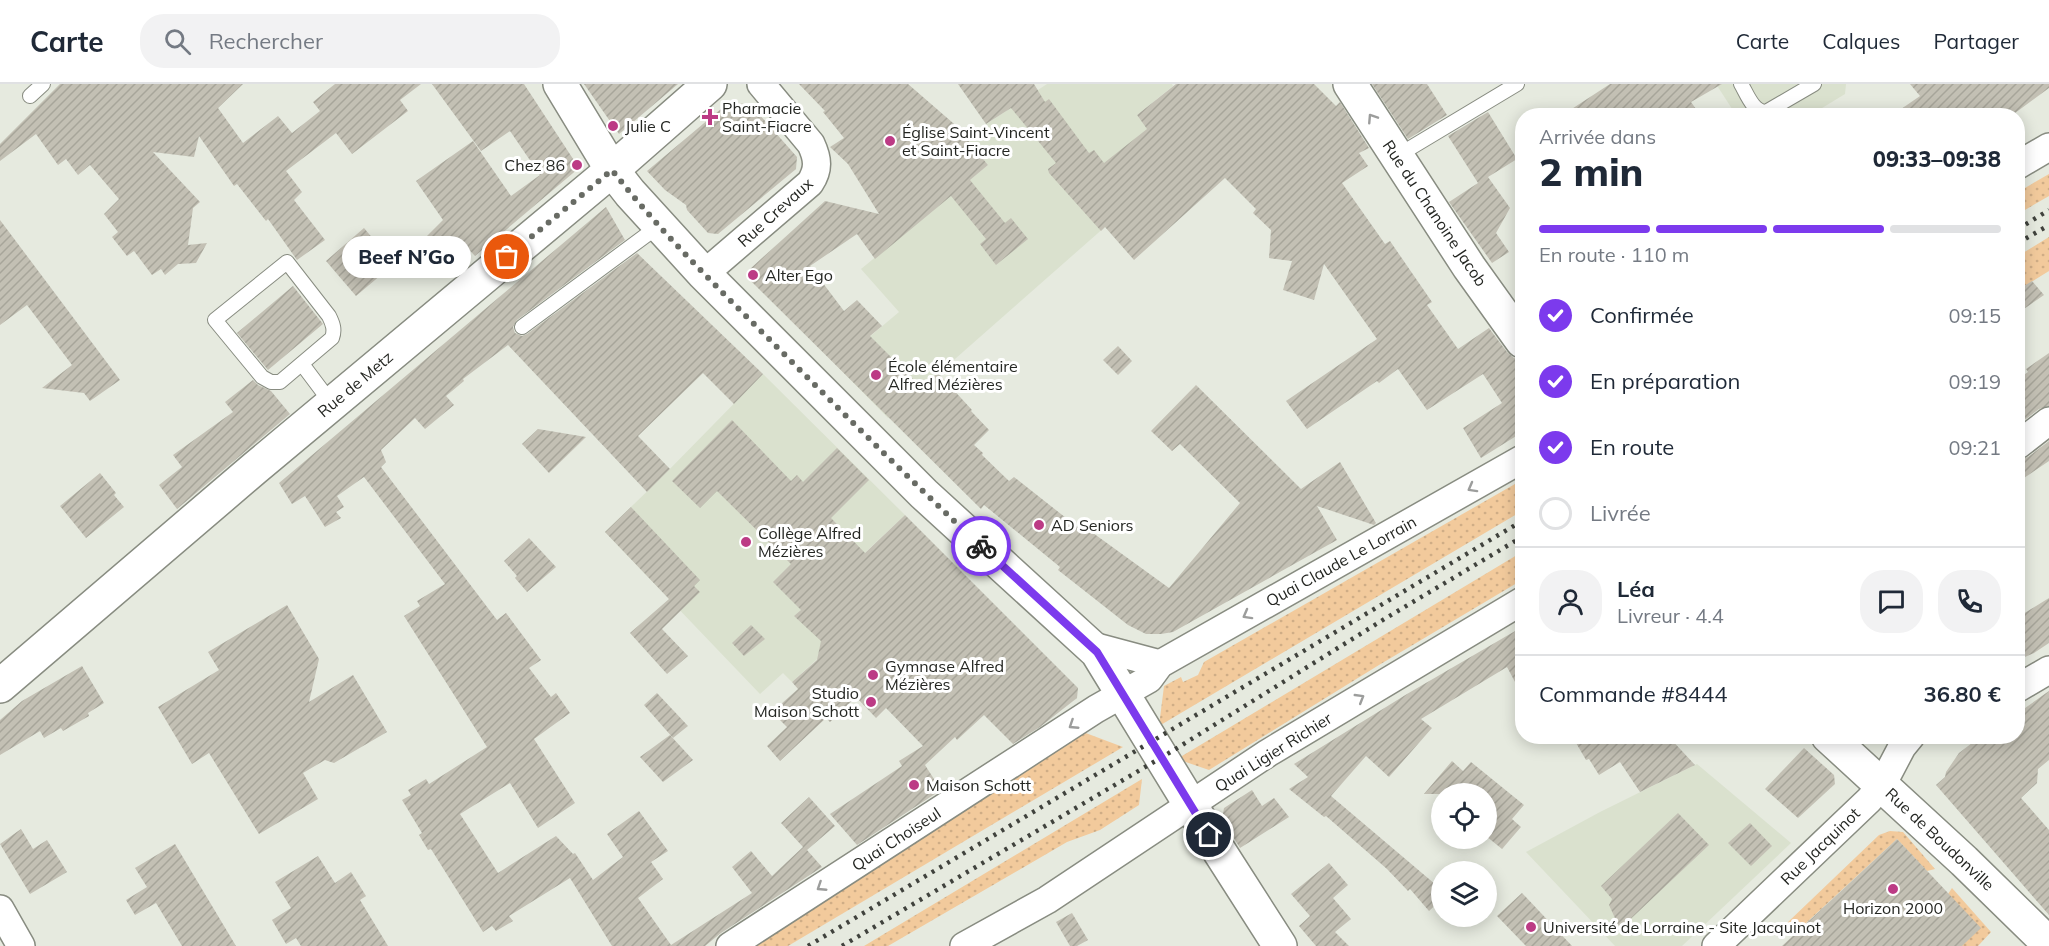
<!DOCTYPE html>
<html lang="fr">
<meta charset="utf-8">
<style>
:root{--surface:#fff;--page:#f2f2f3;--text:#1f2937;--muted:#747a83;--line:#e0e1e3;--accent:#7c3aed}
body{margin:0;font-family:Mulish,sans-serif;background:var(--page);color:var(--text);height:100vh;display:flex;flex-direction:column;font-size:22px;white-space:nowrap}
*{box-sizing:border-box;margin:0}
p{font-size:20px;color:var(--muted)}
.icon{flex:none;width:33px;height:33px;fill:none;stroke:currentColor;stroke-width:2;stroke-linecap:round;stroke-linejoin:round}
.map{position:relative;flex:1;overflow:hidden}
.sheet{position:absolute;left:1515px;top:24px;width:510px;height:636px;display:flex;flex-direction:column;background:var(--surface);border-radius:24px;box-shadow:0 3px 15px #0003}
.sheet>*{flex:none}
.fabs{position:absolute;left:1431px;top:699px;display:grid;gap:12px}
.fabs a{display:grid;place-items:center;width:66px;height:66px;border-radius:50%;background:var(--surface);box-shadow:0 3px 15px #0003;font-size:30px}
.pin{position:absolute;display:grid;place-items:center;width:51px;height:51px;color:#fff;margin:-26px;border:3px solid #fff;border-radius:50%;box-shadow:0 2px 6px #0007}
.courier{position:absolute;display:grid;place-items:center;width:60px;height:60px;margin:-30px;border:4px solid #7c3aed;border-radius:50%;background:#fff;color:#222;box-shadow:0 2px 8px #0007}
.bubble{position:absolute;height:42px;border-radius:21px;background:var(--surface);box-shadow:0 3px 15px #0003;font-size:20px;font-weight:800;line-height:42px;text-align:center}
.overview em{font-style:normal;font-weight:800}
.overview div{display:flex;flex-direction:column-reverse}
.overview{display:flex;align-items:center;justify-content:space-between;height:102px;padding:0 24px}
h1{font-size:39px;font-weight:800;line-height:45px}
.bar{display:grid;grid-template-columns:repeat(4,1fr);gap:9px 6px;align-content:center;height:72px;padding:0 24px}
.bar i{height:8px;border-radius:4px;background:var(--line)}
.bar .on{background:var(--accent)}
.bar p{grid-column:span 4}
.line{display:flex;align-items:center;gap:15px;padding:0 24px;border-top:2px solid var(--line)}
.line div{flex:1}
.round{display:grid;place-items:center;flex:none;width:63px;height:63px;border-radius:24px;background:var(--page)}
ol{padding:0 24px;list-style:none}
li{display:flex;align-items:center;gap:18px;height:66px}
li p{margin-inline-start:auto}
li .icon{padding:6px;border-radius:50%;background:var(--accent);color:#fff;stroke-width:4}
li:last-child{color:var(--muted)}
li i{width:33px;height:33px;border:3px solid var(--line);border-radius:50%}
header{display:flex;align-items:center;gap:36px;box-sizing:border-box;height:84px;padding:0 30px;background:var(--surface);border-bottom:2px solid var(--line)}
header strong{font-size:28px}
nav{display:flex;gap:33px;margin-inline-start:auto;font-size:21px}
.search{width:420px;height:54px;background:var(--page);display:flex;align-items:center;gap:15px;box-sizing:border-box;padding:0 21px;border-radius:24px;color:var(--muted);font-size:22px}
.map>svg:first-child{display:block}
</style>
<header>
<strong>Carte</strong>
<div class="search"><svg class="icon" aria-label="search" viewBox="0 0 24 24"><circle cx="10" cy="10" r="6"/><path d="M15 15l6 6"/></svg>Rechercher</div>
<nav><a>Carte</a><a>Calques</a><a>Partager</a></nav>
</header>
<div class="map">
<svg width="2049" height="862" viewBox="0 0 2049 862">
<defs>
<pattern id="grass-dots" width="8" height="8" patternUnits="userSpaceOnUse" patternTransform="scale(1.5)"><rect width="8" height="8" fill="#f2ca9c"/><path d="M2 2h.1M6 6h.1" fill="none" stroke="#cfad86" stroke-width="1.8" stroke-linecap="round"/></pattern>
<pattern id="building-hatch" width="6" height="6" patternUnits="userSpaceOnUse" patternTransform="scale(1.5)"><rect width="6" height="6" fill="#c3c0b4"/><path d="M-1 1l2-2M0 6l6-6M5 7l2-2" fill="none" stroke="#a7a59a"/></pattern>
</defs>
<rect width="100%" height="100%" fill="#e6eadf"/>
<g fill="#dae1ce">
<path d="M1047,0H1172L1173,2L1137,31L1161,63L1131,120L888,334L836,281L865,254L867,255L899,228L861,185L988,81L968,56L985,41Z"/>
<path d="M1716,0H1846L1845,10L1809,32L1736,31Z"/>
<path d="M763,290L905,431L824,507L799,528L829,559L826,567L792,598L783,589L760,610L605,448L661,394Z"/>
<path d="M1697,680L1791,759L1682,862H1615L1526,768L1600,728Z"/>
</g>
<g fill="url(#grass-dots)">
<path d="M2049,90V112L2018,130V108Z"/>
<path d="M2049,153V187L2018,206V172Z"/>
<path d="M1522,396V427L1159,642L1164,602L1181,593L1183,598L1198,591L1204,578Z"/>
<path d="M1522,468V496L1379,581L1209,686L1177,675Z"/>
<path d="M1083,648L1123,663L788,862H744Z"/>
<path d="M1142,695L1139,721L1100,746L1067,758L888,862H864Z"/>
<path d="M1890,747L1903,748L1935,785L1927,787L1897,755L1793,851L1787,839L1879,751Z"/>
<path d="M1952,804L1991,848L1978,862H1962L1948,810Z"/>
</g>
<g fill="url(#building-hatch)">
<path d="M60,0H243L218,24L243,59L278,32L292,49L320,27L313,18L335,0H421L400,16L408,27L352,70L336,49L286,87L302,108L294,116L325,156L297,176L268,135L266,137L237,100L234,102L199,52L194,73L153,68L200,118L193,124L188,161L207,159L196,179L178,180L165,191L161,185L152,191L134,167L127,172L112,153L118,148L104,130L119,115L90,81L78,91L66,75L58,81L36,50L0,77V60Z"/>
<path d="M432,0H524L579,84L475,172L460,156L442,171L426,153L443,136L416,97L473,57L511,112L540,91L510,47L481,67Z"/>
<path d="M584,0H678L619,50Z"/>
<path d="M799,0H908L968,52L966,54L988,81L970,96L1005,139L1011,134L1028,155L996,181L980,160L986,155L951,112L875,175L857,150L810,182L844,227L857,216L882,242L870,252L921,303L938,289L972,326L971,327L989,346L974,361L983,369L982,371L1009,397L1014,393L1080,445L1082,442L1092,450L1093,449L1169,504L1240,419L1180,360L1172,367L1151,347L1196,301L1301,405L1340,378L1376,439L1374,441L1317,422L1337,456L1173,548L1161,550H1146L1128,541L1058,486L1060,483L984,421L981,425L750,196V185L825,117L879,130L848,80L830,63L844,54L823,28L825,27Z"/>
<path d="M958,0H1034L1045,18L1049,15L1089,69L1094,66L1104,79L1147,45L1137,31L1176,0H1314L1336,22L1340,18L1369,64L1359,69L1368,82L1342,99L1385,160L1390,157L1432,218L1427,221L1458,265L1489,244L1507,268L1514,274L1520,275L1522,279V351L1521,349L1481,374L1463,344L1502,319L1483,290L1427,326L1398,285L1379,299L1377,297L1307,345L1286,317L1377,255L1324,180L1314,216L1283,206L1292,177L1269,174L1271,146L1253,129L1256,125L1225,94L1134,176L1105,143L1101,147L1049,89L1048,85L1056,79L1011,24L986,40Z"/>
<path d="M1372,0H1427L1447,31L1408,55Z"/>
<path d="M1610,0H1722L1691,18L1701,32H1561Z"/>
<path d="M1910,0H2049V4L2011,32H1891L1920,12Z"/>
<path d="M728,19L750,20L797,73L796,85L718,150L708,149L687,126L686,121L665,106L647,87Z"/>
<path d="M1488,28L1517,75L1488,93L1510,124L1496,149L1509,168L1492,179L1449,118L1478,99L1448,52Z"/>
<path d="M606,123L625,156L517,236L513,243L515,249L522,252L527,250L637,169L763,290L734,320L703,289L638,352L670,385L647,408L508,261L463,295L464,297L446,312L454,321L425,345L415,334L381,366L386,378L381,383L497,536L506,529L541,576L529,584L551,613L556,609L570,629L534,655L575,719L538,744L510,699L460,730L498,789L556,752L573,770L575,769L593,796L623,773L607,750L639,727L668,767L651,778L663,795L638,814L671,861L752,809L732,783L751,767L772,792L803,763L781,739L809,713L835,742L807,766L822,783L721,849L705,862H612L570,794L509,832L513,837L496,847L492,842L483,848L431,765L428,766L419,751L422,749L402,716L411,711L408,706L426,695L429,700L487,663L404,532L420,522L417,517L445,500L364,393L337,412L344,423L336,428L341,434L325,443L305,412L292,420L279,399Z"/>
<path d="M0,136L120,296L90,317L84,309L42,304L72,281L27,221L0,241Z"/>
<path d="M364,144L394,180L356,212L326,177Z"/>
<path d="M2032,197L2044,211L2018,229V206Z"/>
<path d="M293,202L323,240L268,286L237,249Z"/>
<path d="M1118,262L1132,277L1118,291L1103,276Z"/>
<path d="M2049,269V322L2039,325L2018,341V295L2028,288L2026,285Z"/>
<path d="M253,296L258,301L271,307L290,330L177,425L159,401L182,383L173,371L233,328L225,318Z"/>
<path d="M732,336L791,397L797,391L803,398L837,364L869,396L831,434L865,469L905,431L1078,604L1077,614L1040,643L1013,660L984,631L957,656L955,653L925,681L941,706L857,761L830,730L902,682L899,677L923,662L886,624L876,634L856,613L830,638L826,634L780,677L767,662L787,643L772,628L798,605L792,598L817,576L821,557L794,532L801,526L773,498L791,480L717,407L700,424L672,397Z"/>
<path d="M538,345L586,353L549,389L522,360Z"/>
<path d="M2049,357V377L2018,398V376L2028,373Z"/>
<path d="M100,389L116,409L114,411L124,423L86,454L60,422Z"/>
<path d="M631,423L700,496L694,502L700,508L662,545L688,572L667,590L630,549L669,515L605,448Z"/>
<path d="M529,454L556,483L527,508L515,494L517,492L504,477Z"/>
<path d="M2049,514V559L2034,569L2018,576V533Z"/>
<path d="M287,521L319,575L309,618L353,591L387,648L334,679L325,676L303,689L318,715L259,750L209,669L192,680L158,623L219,586L208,568Z"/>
<path d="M751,541L765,555L744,572L732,559Z"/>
<path d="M1522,543V611L1507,583L1421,635L1432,644L1389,693L1366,672L1331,712L1442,806V815L1429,827L1410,805L1408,807L1387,785L1326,732L1324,733L1289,705L1308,693L1294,680L1407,610Z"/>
<path d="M82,582L104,619L88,629L89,632L63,647L61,644L44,654L40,647L0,671V636L22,617Z"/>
<path d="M2049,607V676L2038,685L2037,699L2021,714L2049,746V831L1936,701L1945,693L1946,688L1959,669L1981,652H2018V629Z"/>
<path d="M657,609L688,642L673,654L644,621Z"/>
<path d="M670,651L693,676L663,698L640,673Z"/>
<path d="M1572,652H1668L1695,681L1640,708L1620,678L1599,691L1589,675L1586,676Z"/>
<path d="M1804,664L1834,691L1835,700L1798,734L1765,705Z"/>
<path d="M1452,677L1463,687L1471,678L1524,721L1512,735L1521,743L1502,765L1486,752V710H1424Z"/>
<path d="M1252,706L1262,722L1274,714L1289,733L1240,764L1222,735L1224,724Z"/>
<path d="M1678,729L1709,761L1620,845L1609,821L1612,815L1601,802Z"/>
<path d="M1750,739L1772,762L1751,782L1728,759Z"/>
<path d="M21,745L33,765L47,756L67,788L30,810L0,760Z"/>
<path d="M1897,755L1981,844L1962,862H1782Z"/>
<path d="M175,760L236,862H182L156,819L135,831L126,816L147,803L135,784Z"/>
<path d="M318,772L335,799L351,788L366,812L360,816L388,862H301L296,854L286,860L272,836L291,824L275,798Z"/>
<path d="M1329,779L1348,801L1333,814L1351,835L1335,848L1349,862H1316L1299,842L1310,832L1291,810Z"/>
<path d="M1522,809L1572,862H1526L1497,832Z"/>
<path d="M1072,829L1088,856L1077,862H1070L1056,838Z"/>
</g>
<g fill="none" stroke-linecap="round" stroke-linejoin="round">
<g stroke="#888c81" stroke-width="16">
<g id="lane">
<path d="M1741,0C1747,10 1753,28 1766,28L1814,0"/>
<path d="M30,12L43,0"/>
<path d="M1397,72L1517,0"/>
<path d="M287,178L329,232C333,240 335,246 332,254L280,298H271L262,293L215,236Z"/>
<path d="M522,243L660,141"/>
<path d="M302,280L332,320"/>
</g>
</g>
<g stroke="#888c81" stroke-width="30">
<g id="street">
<path d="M2018,81L2049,63"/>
<path d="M704,190L810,99C819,85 818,75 811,60L761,0"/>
<path d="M2018,361L2049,337"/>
<path d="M1089,561L1160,580"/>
<path d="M2018,604L2049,586"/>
<path d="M0,825L21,862"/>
<path d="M730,862L1096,625L1149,595L1160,580L1522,375"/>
<path d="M964,862L1047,816L1268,669L1522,517"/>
<path d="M1716,862L1869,716L1882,701L1902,663L1911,652"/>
</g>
</g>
<g stroke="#888c81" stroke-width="36">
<g id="secondary">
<path d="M560,0L612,86L630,109L704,190L924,410L1097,568L1209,751L1280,862"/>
<path d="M1350,0L1469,183L1522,257"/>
<path d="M0,602L255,384L612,86L710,0"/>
<path d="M1828,652L1964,777L2049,860"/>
</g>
</g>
<use href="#lane" stroke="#fff" stroke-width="14"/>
<use href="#street" stroke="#fff" stroke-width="27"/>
<use href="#secondary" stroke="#fff" stroke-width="33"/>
<g stroke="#40423d" stroke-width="4.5" stroke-dasharray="3 6" stroke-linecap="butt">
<path d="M2018,145L2049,126"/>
<path d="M2018,159L2049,141"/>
<path d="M808,862L1522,437"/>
<path d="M842,862L1174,666L1386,534L1522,453"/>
</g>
</g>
<defs><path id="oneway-chevron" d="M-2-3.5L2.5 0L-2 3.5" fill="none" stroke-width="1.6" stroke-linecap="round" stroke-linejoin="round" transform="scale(1.5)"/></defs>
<g stroke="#9c9d9c">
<use href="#oneway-chevron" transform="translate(1372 34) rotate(-123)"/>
<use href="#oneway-chevron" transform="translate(1472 404) rotate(151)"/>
<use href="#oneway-chevron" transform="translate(1247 531) rotate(151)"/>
<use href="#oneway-chevron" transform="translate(1360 614) rotate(-31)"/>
<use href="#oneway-chevron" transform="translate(1073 641) rotate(147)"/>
<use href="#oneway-chevron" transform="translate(821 803) rotate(147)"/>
</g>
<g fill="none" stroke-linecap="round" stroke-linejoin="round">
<path stroke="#686b64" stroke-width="6" stroke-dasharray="0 10.8" d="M507,173L612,86C662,150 722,208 779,265C846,332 912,398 981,462"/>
<path stroke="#7c3aed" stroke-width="8" d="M981,462L1097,568L1209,751"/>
</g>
<g fill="#bc3b85" stroke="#fff" stroke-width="2">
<path d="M707 24h6v6h6v6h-6v6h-6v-6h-6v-6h6z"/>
<circle cx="613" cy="42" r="6"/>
<circle cx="890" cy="57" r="6"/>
<circle cx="577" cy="81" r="6"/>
<circle cx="753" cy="191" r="6"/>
<circle cx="876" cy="291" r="6"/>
<circle cx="1039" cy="441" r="6"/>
<circle cx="746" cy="458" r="6"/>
<circle cx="873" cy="591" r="6"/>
<circle cx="871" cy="618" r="6"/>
<circle cx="914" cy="701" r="6"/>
<circle cx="1893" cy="805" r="6"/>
<circle cx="1531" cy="843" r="6"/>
</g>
<g text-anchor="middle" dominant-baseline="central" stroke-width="6" stroke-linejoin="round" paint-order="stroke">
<g font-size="16" fill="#242622" stroke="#fff" text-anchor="start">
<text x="722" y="24">Pharmacie<tspan x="722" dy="18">Saint-Fiacre</tspan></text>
<text x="625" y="42">Julie C</text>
<text x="902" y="48">Église Saint-Vincent<tspan x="902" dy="18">et Saint-Fiacre</tspan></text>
<text x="565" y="81" text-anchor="end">Chez 86</text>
<text x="765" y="191">Alter Ego</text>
<text x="888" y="282">École élémentaire<tspan x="888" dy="18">Alfred Mézières</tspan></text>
<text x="1051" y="441">AD Seniors</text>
<text x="758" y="449">Collège Alfred<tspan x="758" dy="18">Mézières</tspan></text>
<text x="885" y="582">Gymnase Alfred<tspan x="885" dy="18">Mézières</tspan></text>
<text x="859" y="609" text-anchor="end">Studio<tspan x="859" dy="18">Maison Schott</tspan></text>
<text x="926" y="701">Maison Schott</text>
<text x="1893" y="824" text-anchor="middle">Horizon 2000</text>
<text x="1543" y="843">Université de Lorraine - Site Jacquinot</text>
</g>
<g font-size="16" fill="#242622" stroke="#fff">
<text transform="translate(775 128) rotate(-42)">Rue Crevaux</text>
<text transform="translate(1435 129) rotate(56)">Rue du Chanoine Jacob</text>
<text transform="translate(355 300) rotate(-40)">Rue de Metz</text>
<text transform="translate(1341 477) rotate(-29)">Quai Claude Le Lorrain</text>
<text transform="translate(1273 668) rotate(-32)">Quai Ligier Richier</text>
<text transform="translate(896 755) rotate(-33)">Quai Choiseul</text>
<text transform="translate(1940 755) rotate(43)">Rue de Boudonville</text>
<text transform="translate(1820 762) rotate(-44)">Rue Jacquinot</text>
</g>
</g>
</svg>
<div class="fabs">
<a><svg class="icon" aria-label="locate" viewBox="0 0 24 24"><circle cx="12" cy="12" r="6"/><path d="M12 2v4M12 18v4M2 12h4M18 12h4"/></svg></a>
<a><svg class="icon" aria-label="layers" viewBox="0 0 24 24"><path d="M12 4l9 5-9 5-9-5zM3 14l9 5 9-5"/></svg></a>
</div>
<div class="pin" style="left:507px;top:173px;background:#ea580c"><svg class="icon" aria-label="bag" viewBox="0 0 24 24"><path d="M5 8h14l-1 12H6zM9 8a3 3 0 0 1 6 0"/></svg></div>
<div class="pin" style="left:1209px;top:751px;background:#1f2937"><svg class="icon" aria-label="home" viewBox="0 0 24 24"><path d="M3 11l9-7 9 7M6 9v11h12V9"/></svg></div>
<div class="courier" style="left:981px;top:462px"><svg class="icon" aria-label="bike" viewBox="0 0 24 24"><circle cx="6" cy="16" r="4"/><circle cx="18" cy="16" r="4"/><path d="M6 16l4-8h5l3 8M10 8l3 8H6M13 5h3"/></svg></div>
<div class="bubble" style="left:342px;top:152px;width:129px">Beef N’Go</div>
<section class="sheet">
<div class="overview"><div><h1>2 min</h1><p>Arrivée dans</p></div><em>09:33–09:38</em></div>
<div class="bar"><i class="on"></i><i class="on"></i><i class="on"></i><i></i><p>En route · 110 m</p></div>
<ol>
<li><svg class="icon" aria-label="check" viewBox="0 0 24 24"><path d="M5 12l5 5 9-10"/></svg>Confirmée<p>09:15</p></li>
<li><svg class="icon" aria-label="check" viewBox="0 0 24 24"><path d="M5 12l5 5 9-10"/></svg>En préparation<p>09:19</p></li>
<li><svg class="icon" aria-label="check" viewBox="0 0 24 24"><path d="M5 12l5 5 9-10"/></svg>En route<p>09:21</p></li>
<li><i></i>Livrée</li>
</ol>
<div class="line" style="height:108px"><a class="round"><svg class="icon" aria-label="person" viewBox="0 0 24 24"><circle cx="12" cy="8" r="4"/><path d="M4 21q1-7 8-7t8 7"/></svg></a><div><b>Léa</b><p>Livreur · 4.4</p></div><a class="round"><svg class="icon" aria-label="chat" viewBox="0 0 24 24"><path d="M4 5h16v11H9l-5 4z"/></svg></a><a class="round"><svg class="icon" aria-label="phone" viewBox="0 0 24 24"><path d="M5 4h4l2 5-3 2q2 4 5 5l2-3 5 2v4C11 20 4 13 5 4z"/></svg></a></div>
<div class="line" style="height:78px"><div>Commande #8444</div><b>36.80 €</b></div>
</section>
</div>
